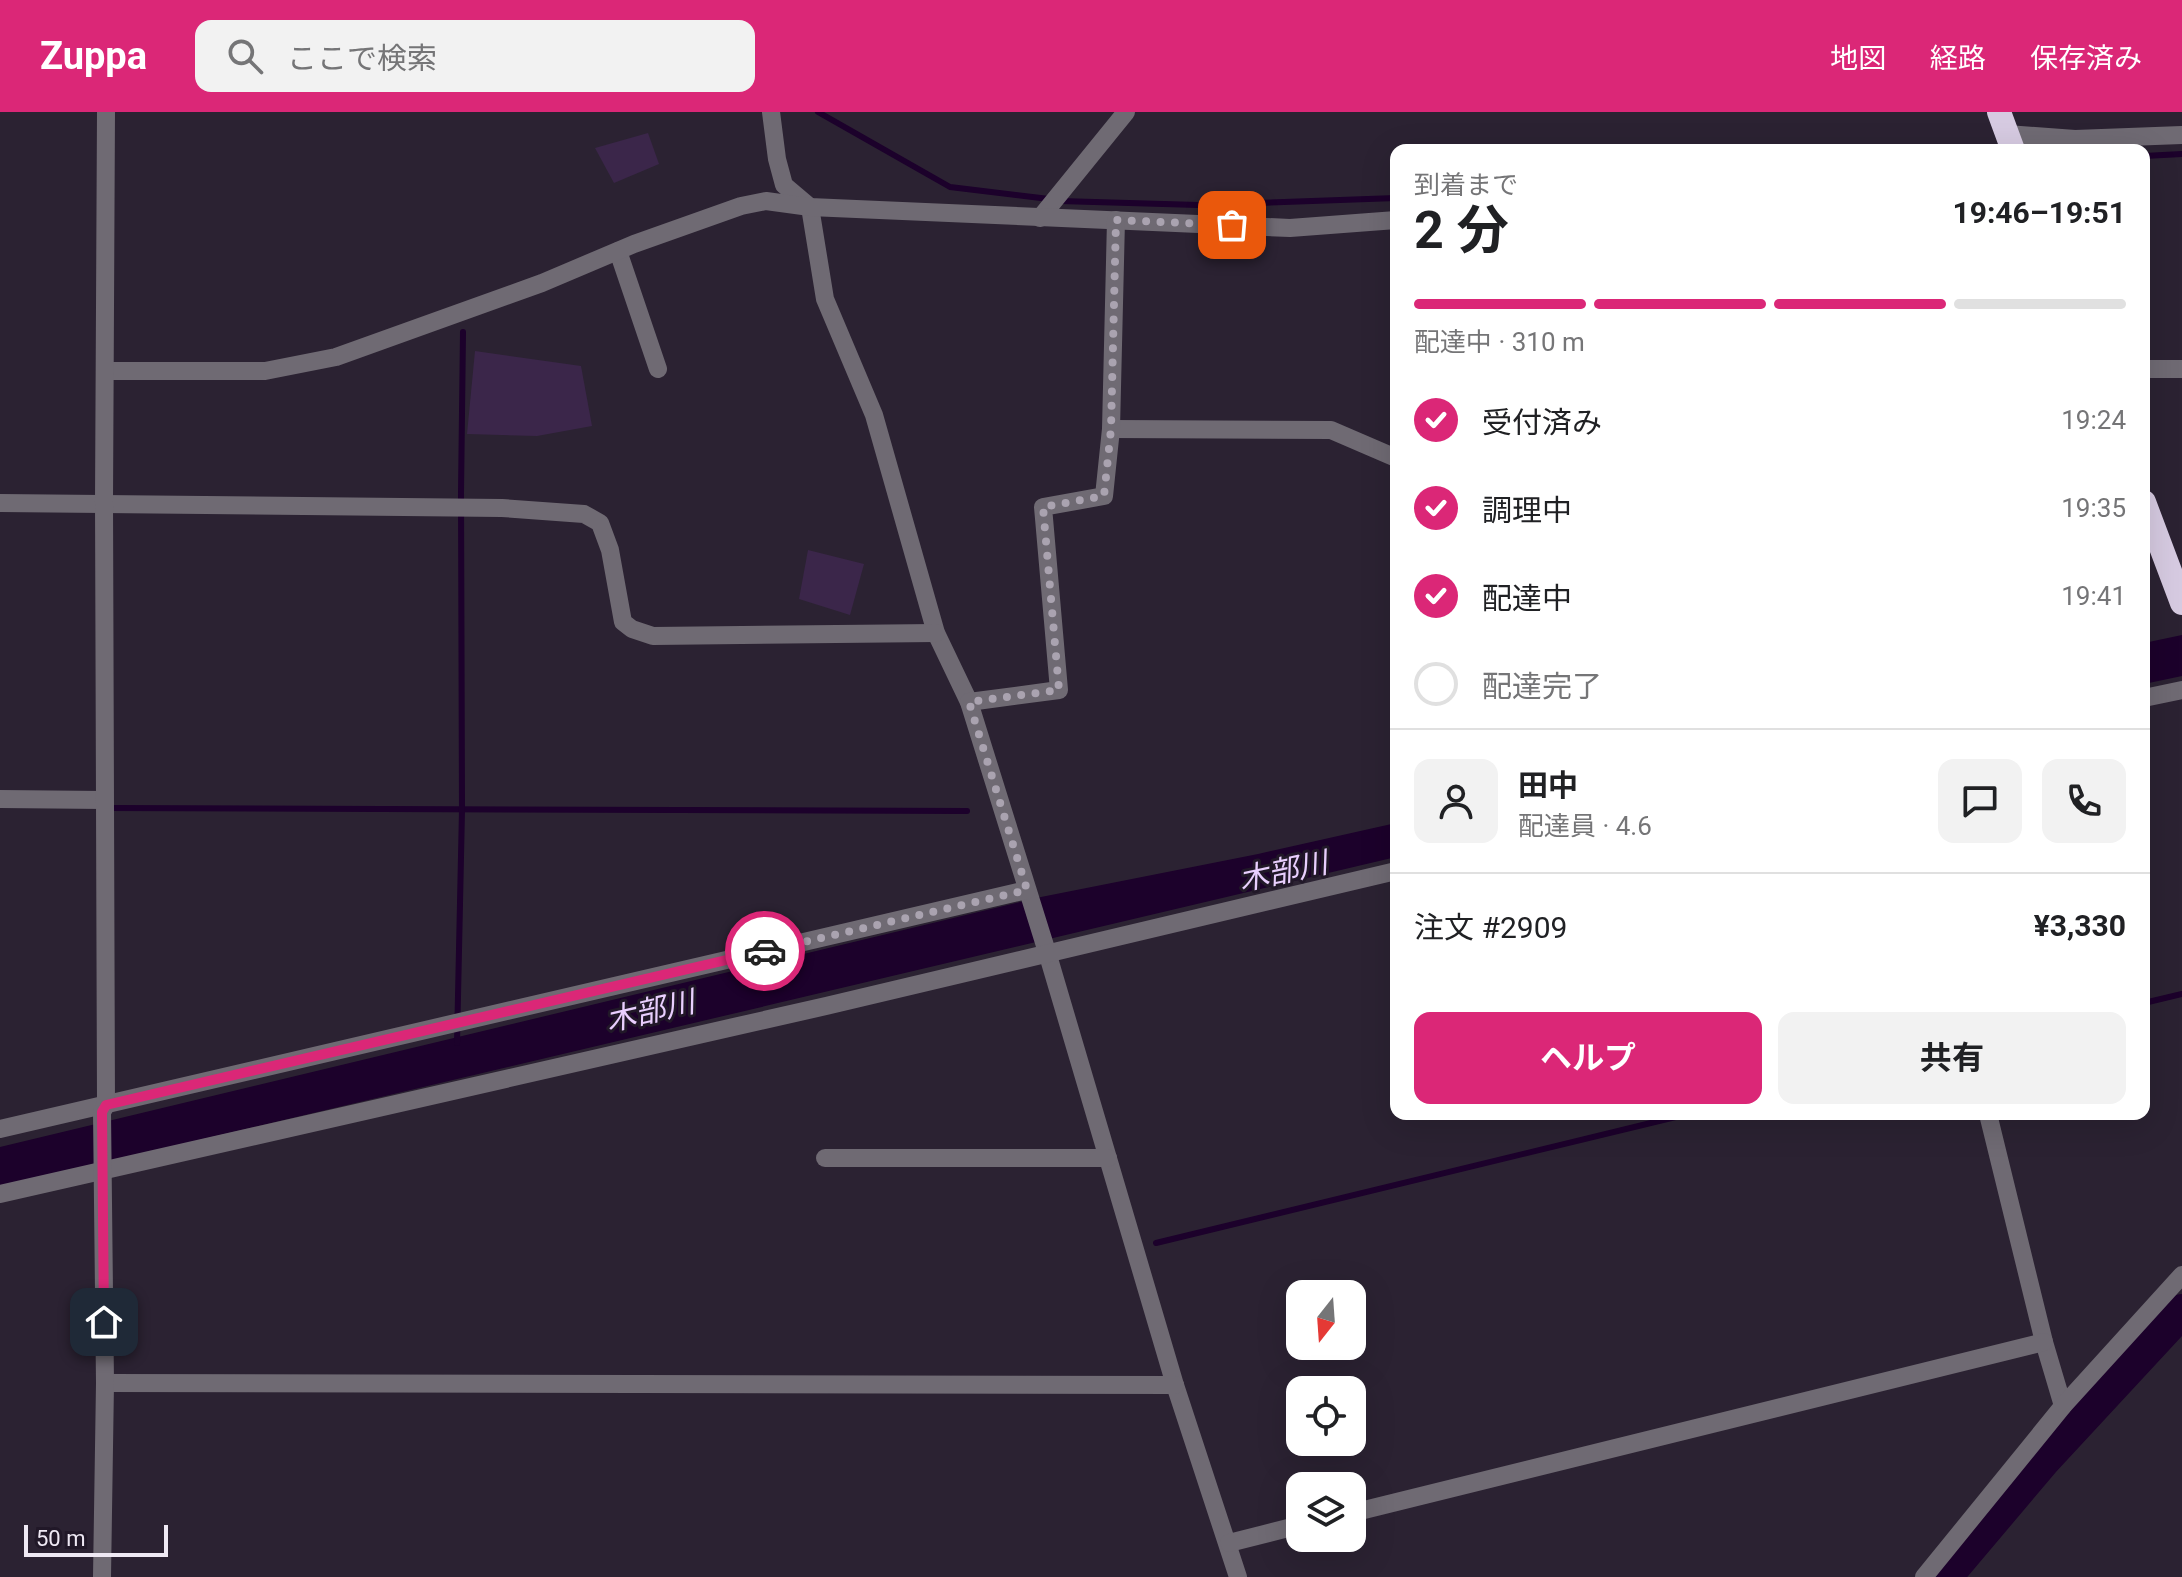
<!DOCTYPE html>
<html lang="ja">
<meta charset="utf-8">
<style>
:root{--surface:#fff;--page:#f2f2f2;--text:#202124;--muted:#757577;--line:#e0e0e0;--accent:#db2777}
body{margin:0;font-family:Roboto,"Noto Sans JP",sans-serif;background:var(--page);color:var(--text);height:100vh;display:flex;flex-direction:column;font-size:30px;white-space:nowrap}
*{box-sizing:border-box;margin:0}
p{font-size:26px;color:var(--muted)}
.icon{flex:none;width:44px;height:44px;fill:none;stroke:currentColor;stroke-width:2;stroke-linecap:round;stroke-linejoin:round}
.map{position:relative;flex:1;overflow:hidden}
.sheet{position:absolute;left:1390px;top:32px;width:760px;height:976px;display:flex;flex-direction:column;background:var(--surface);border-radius:16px;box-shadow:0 8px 32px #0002}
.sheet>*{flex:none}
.needle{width:52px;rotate:197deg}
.buttons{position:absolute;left:1286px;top:1168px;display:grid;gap:16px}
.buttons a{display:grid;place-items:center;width:80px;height:80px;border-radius:16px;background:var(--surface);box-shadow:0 8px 32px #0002;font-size:40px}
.scale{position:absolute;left:24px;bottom:20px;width:144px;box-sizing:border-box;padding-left:8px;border:4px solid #efe9f4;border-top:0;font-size:22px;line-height:28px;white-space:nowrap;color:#efe9f4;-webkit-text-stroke:6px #211828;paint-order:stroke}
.pin{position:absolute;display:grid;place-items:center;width:68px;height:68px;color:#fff;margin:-34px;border-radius:16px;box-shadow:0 4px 12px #0006}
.courier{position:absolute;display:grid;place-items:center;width:80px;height:80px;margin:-40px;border:6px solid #db2777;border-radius:50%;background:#fff;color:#222;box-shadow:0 2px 10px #0007}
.head em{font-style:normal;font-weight:700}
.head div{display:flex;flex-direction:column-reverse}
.head{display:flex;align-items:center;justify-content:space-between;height:136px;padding:0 24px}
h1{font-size:52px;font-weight:700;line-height:60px}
.bar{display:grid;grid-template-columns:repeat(4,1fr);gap:12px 8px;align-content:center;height:96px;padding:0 24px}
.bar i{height:10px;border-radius:6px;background:var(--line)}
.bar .active{background:var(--accent)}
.bar p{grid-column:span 4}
.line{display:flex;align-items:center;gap:20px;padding:0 24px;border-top:2px solid var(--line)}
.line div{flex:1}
.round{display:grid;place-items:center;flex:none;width:84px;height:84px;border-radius:16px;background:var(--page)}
ol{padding:0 24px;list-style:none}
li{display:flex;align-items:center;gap:24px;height:88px}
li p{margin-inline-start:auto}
li .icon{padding:8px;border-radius:50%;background:var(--accent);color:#fff;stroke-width:4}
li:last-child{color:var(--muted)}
li i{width:44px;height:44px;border:4px solid var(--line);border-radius:50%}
.button{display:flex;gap:16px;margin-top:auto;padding:16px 24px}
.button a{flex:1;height:92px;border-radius:16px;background:var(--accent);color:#fff;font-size:32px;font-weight:700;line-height:92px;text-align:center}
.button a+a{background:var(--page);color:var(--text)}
header{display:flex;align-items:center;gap:48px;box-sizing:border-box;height:112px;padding:0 40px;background:var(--accent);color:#fff}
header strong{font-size:38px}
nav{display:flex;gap:44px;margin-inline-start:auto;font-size:28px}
.search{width:560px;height:72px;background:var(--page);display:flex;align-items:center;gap:20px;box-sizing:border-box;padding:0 28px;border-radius:16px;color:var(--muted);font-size:30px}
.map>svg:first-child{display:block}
</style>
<header>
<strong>Zuppa</strong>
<div class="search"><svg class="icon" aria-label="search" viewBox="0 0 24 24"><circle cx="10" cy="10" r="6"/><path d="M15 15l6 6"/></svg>ここで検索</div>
<nav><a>地図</a><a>経路</a><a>保存済み</a></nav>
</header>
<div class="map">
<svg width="2182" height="1465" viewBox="0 0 2182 1465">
<rect width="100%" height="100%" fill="#2b2232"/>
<g fill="#3b264a">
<path d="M648,21L659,52L614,71L595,36Z"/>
<path d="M475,239L581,254L592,314L537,324L467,322Z"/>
<path d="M808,438L864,452L850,503L799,487Z"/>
</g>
<g fill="#1c012b">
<path d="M2182,523V564L2144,572V531Z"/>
<path d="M1396,711V745L0,1075V1035L1041,785L1258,742Z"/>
</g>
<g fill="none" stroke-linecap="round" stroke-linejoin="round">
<g stroke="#1c012b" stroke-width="6">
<path d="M818,0L950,75L1049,87"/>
<path d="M2144,44L2182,42"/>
<path d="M1060,89L1198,93L1396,86"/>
<path d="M108,696L967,699"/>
<path d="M2144,891L2182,882"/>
<path d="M457,931L462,698L461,381L463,220"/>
<path d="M1156,1131L1688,1002"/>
</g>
<path stroke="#1c012b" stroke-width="34" d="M1945,1465L2043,1349L2182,1199"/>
<g stroke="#6f6a73" stroke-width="18">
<path d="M771,0L777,47L784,73L810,95L825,187L874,303L936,521L969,590L1047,840L1175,1273L1238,1465"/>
<path d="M2007,22L2075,27L2182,23"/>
<path d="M1040,106L1126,0"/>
<path d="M618,139L658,257"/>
<path d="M2144,257H2182"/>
<path d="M106,259H265L336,245L542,171L634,132L741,94L766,89L810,95L1290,116L1396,108"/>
<path d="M1111,317L1331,318L1396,346"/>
<path d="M0,391L502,396L584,402L600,411L610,438L623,510L632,517L653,524L936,521"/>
<path d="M2144,586L2182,578"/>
<path d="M969,590L1059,578L1043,395L1104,384L1111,317L1116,108"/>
<path d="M0,687L104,688"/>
<path d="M1988,1002L2044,1230L2063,1294"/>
<path d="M0,1017L1027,778"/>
<path d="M825,1046H1108"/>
<path d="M0,1082L826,894L1396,759"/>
<path d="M105,1271L1175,1273"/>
<path d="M1352,1401L2044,1230"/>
<path d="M1229,1431L1300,1413"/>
<path d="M102,1465L105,1271L102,1000L106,993L104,390L106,0"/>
<path d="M1924,1465L2063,1294L2182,1163"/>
</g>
<g stroke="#d6cae1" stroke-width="24">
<path d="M1999,0L2013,38"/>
<path d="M2144,390L2182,491"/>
</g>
</g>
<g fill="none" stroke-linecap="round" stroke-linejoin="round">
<path stroke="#aaa3b0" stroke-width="8" stroke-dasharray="0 14.4" d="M765,839L1027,778L969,590L1059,578L1043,395L1104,384L1111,317L1116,108L1232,113"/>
<path stroke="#db2777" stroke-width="10" d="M104,1210L102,1000L106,993L765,839"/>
</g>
<g text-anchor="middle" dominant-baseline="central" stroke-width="6" stroke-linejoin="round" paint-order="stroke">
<g font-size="30" font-style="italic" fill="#e9cffe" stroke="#211828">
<text transform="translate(1283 759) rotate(-12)">木部川</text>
<text transform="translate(650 899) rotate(-13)">木部川</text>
</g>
</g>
</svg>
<div class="buttons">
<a><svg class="needle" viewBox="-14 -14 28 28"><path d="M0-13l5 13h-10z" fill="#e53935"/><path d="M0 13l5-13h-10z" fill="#757577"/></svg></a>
<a><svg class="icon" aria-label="locate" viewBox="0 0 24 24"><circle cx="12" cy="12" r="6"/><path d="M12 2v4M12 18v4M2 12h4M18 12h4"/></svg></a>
<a><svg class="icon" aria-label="layers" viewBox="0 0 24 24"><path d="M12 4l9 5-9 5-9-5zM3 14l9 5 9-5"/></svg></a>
</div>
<div class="scale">50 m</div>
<div class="pin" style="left:1232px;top:113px;background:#ea580c"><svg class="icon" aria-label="bag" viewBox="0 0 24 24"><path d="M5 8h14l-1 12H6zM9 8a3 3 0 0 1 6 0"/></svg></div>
<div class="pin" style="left:104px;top:1210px;background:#1f2937"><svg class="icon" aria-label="home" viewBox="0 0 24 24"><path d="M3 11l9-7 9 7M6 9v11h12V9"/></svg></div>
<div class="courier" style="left:765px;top:839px"><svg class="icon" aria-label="car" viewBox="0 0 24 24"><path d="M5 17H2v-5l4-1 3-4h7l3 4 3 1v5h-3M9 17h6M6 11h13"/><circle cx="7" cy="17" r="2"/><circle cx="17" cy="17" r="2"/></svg></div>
<section class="sheet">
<div class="head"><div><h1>2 分</h1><p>到着まで</p></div><em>19:46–19:51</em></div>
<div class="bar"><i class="active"></i><i class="active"></i><i class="active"></i><i></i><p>配達中 · 310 m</p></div>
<ol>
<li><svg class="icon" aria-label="check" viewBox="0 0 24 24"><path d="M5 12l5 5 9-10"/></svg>受付済み<p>19:24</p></li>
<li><svg class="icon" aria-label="check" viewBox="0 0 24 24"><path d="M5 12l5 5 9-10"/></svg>調理中<p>19:35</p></li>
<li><svg class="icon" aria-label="check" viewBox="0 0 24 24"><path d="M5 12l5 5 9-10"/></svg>配達中<p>19:41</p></li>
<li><i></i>配達完了</li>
</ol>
<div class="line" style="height:144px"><a class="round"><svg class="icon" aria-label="person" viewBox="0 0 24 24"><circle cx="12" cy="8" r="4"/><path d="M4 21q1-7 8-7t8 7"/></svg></a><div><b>田中</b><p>配達員 · 4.6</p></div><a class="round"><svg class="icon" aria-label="chat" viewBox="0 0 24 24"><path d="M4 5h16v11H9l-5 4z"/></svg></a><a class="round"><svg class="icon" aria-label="phone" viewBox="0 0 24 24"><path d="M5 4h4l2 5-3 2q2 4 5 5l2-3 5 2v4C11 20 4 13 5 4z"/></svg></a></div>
<div class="line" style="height:104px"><div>注文 #2909</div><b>¥3,330</b></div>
<div class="button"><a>ヘルプ</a><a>共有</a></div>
</section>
</div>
